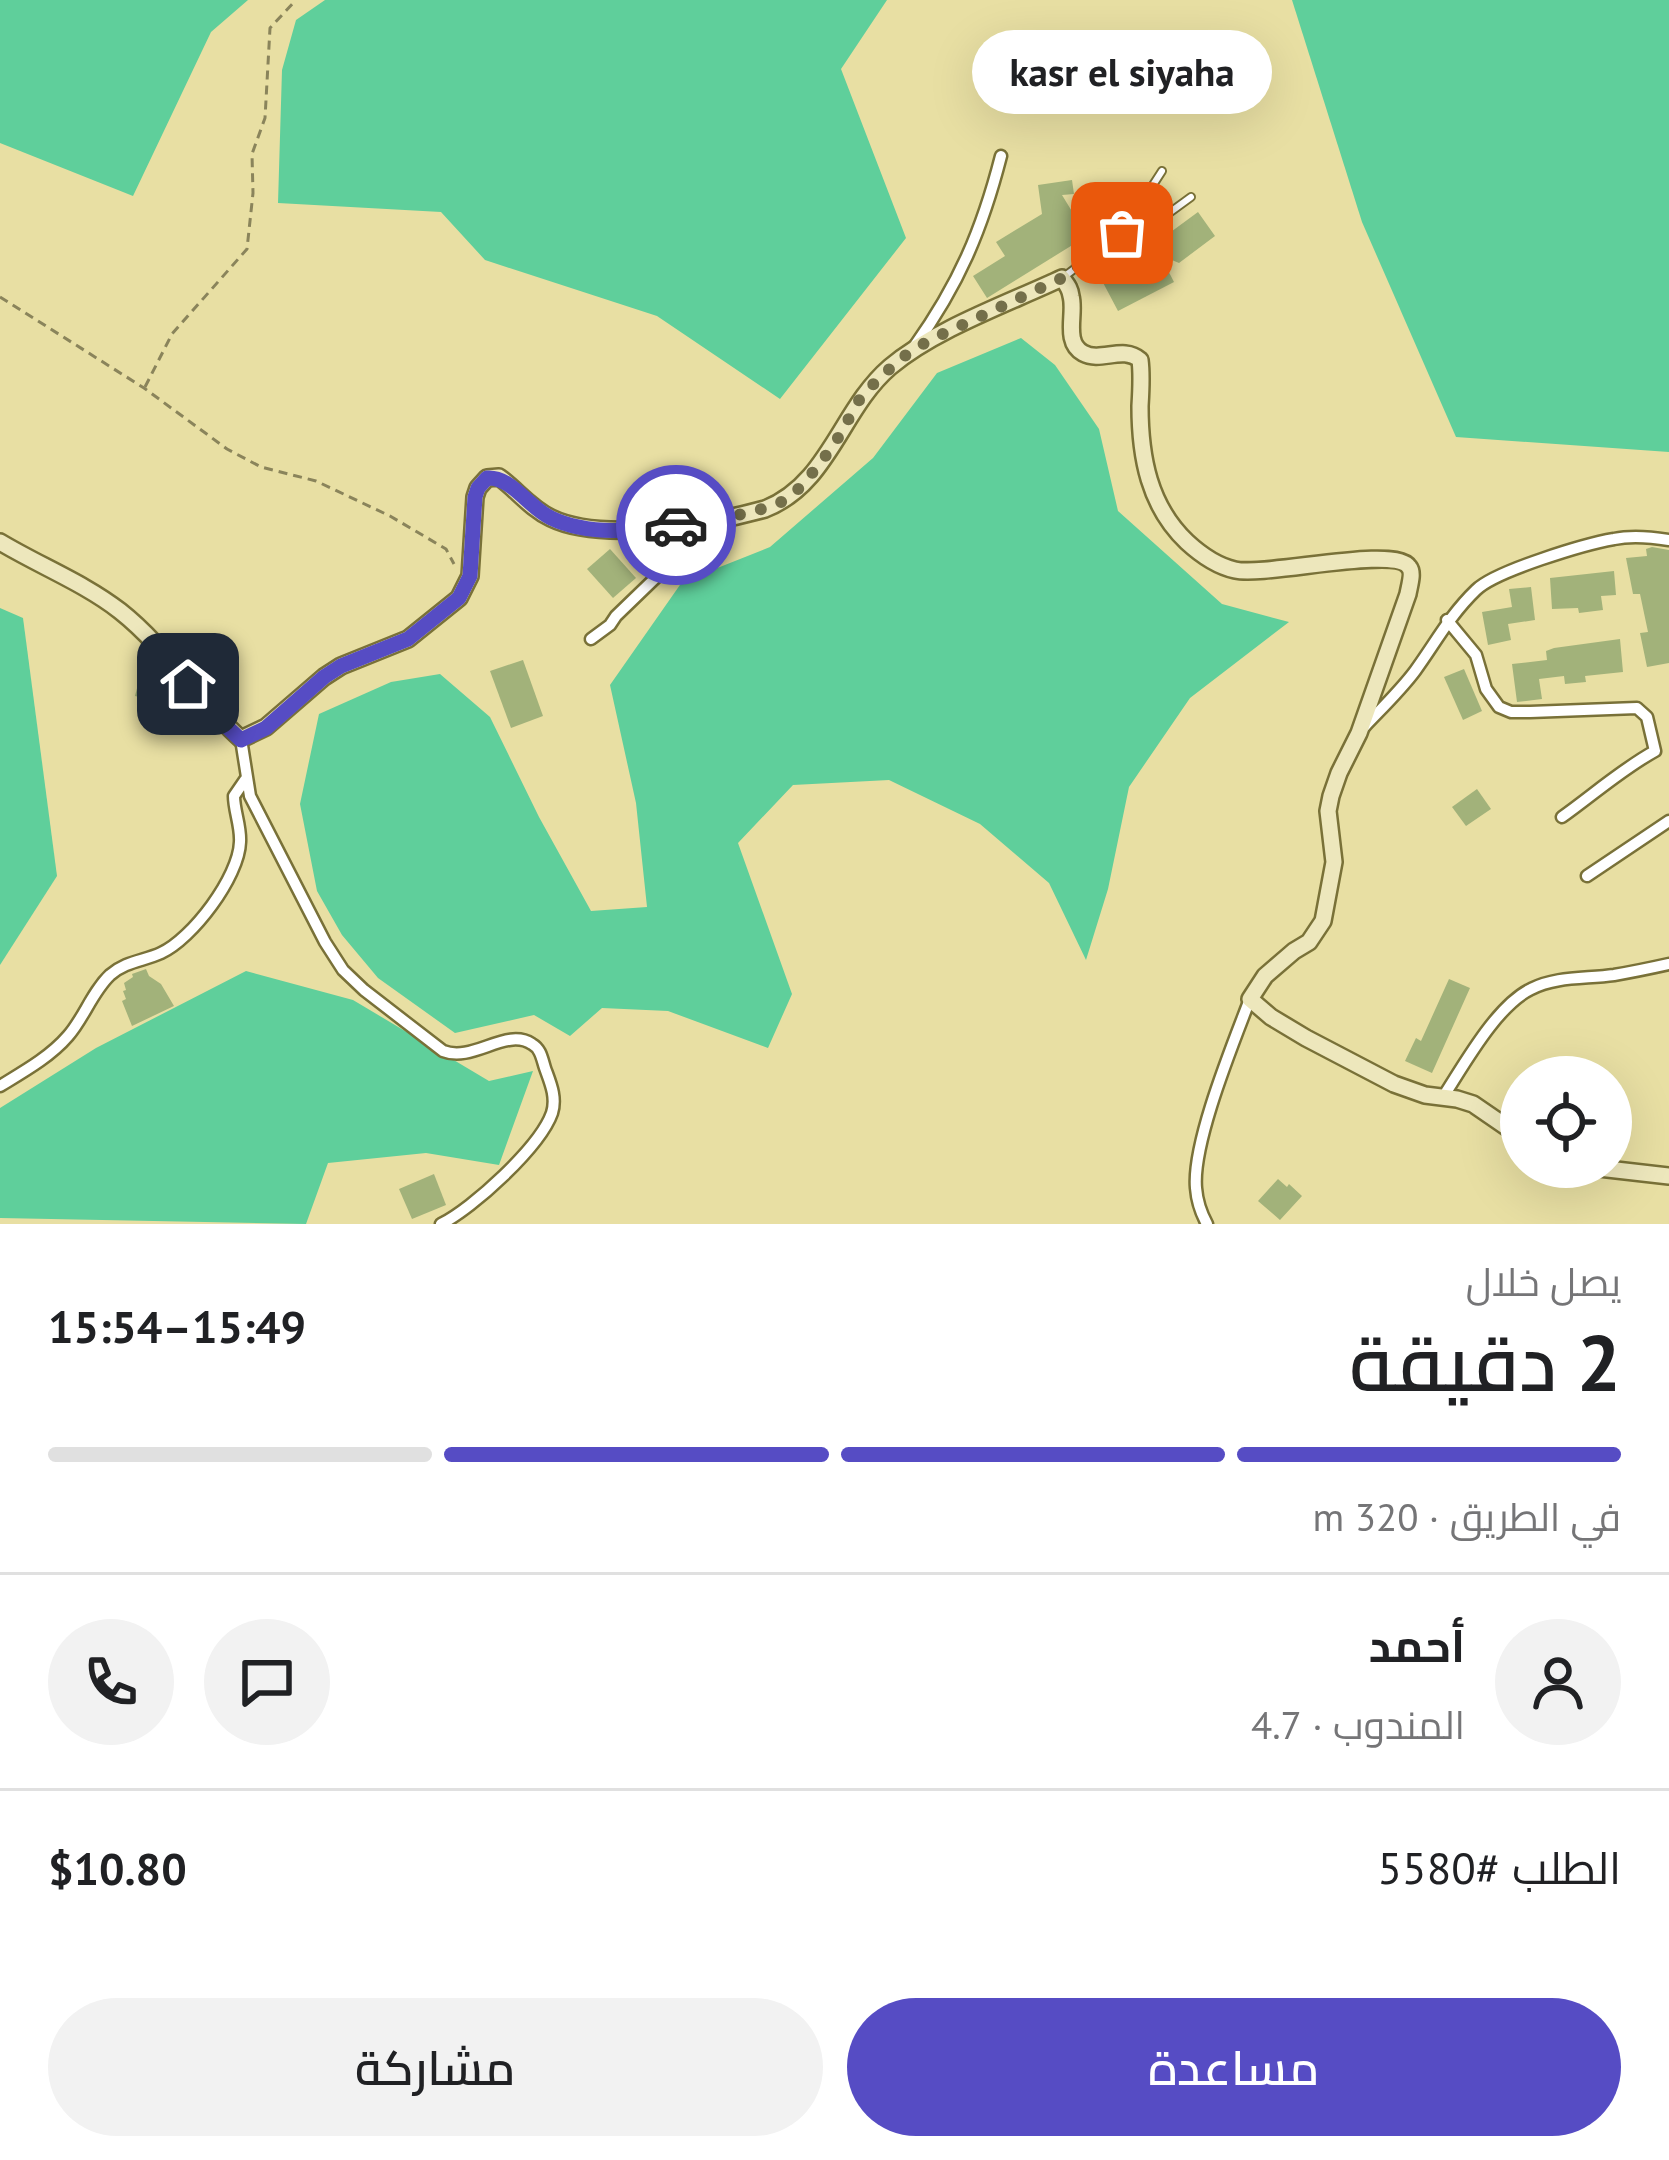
<!DOCTYPE html>
<html lang="ar">
<meta charset="utf-8">
<style>
:root{--surface:#fff;--page:#f2f2f2;--text:#202124;--muted:#757577;--line:#e0e0e0;--accent:#564cc4}
body{margin:0;font-family:"PT Sans",Cairo,sans-serif;background:var(--page);color:var(--text);direction:rtl;height:100vh;display:flex;flex-direction:column;font-size:45px;white-space:nowrap}
*{box-sizing:border-box;margin:0}
p{font-size:39px;color:var(--muted)}
.icon{flex:none;width:66px;height:66px;fill:none;stroke:currentColor;stroke-width:2;stroke-linecap:round;stroke-linejoin:round}
.map{position:relative;height:1224px;overflow:hidden;direction:ltr}
.side{display:flex;flex-direction:column;background:var(--surface);flex:1}
.side>*{flex:none}
.fabs{position:absolute;left:1500px;top:1056px;display:grid;gap:24px}
.fabs a{display:grid;place-items:center;width:132px;height:132px;border-radius:50%;background:var(--surface);box-shadow:0 12px 48px #0002;font-size:60px}
.pin{position:absolute;display:grid;place-items:center;width:102px;height:102px;color:#fff;margin:-51px;border-radius:24px;box-shadow:0 6px 18px #0006}
.courier{position:absolute;display:grid;place-items:center;width:120px;height:120px;margin:-60px;border:9px solid #564cc4;border-radius:50%;background:#fff;color:#222;box-shadow:0 3px 15px #0007}
.bubble{position:absolute;height:84px;border-radius:42px;background:var(--surface);box-shadow:0 12px 48px #0002;font-size:39px;font-weight:600;line-height:84px;text-align:center;direction:rtl}
.overview em{font-style:normal;font-weight:600}
.overview div{display:flex;flex-direction:column-reverse}
.overview{display:flex;align-items:center;justify-content:space-between;height:204px;padding:0 48px}
h1{font-size:78px;font-weight:600;line-height:90px}
.bar{display:grid;grid-template-columns:repeat(4,1fr);gap:18px 12px;align-content:center;height:144px;padding:0 48px}
.bar i{height:15px;border-radius:9px;background:var(--line)}
.bar .current{background:var(--accent)}
.bar p{grid-column:span 4}
.line{display:flex;align-items:center;gap:30px;padding:0 48px;border-top:3px solid var(--line)}
.line div{flex:1}
.round{display:grid;place-items:center;flex:none;width:126px;height:126px;border-radius:63px;background:var(--page)}
.primary-button{display:flex;gap:24px;margin-top:auto;padding:24px 48px}
.primary-button a{flex:1;height:138px;border-radius:72px;background:var(--accent);color:#fff;font-size:48px;font-weight:600;line-height:138px;text-align:center}
.primary-button a+a{background:var(--page);color:var(--text)}
.map>svg:first-child{display:block}
</style>
<div class="map">
<svg width="1669" height="1224" viewBox="0 0 1669 1224">
<rect width="100%" height="100%" fill="#e8dfa3"/>
<g fill="#5fcf9b">
<path d="M0,0H248L211,32L133,196L0,143Z"/>
<path d="M325,0H887L841,69L906,238L780,399L657,316L485,260L441,212L278,203L282,70L296,20Z"/>
<path d="M1292,0H1669V452L1456,437L1362,222Z"/>
<path d="M1021,338L1055,365L1099,429L1118,511L1222,604L1289,622L1190,698L1129,787L1108,889L1086,960L1049,883L980,824L889,780L793,785L738,843L792,994L768,1048L668,1011L602,1008L570,1036L534,1015L455,1033L378,978L342,935L317,891L300,804L319,714L391,682L440,674L490,717L539,817L591,911L647,907L636,803L610,685L682,582L770,547L873,458L937,373Z"/>
<path d="M0,608L23,618L57,876L0,965Z"/>
<path d="M246,971L353,1000L489,1081L533,1071L499,1165L426,1153L328,1163L306,1224L0,1218V1108L96,1048Z"/>
</g>
<g fill="#a2b27a">
<path d="M1072,180L1074,194L1062,195L1087,236L987,298L973,276L1005,256L996,242L1042,214L1038,185Z"/>
<path d="M1198,212L1215,236L1179,263L1160,255L1174,282L1118,311L1099,275L1144,251L1152,266L1164,237Z"/>
<path d="M1652,547L1669,550V663L1647,667L1640,633L1648,632L1640,594H1633L1626,558L1647,556L1646,549Z"/>
<path d="M610,549L636,578L613,598L587,569Z"/>
<path d="M1614,571L1616,595L1601,596L1603,610L1579,613L1578,608L1552,609L1550,578Z"/>
<path d="M1531,587L1535,620L1508,624L1511,640L1488,645L1482,612L1512,607L1509,589Z"/>
<path d="M1620,639L1623,672L1585,676L1586,682L1565,684L1564,676L1539,679L1542,699L1517,702L1512,664L1547,660L1546,651L1554,648Z"/>
<path d="M523,660L543,716L511,728L490,671Z"/>
<path d="M142,669L164,672L170,679L164,703L135,696Z"/>
<path d="M1464,669L1482,711L1463,720L1444,677Z"/>
<path d="M1477,789L1491,809L1466,826L1452,807Z"/>
<path d="M146,969L149,976L161,984L174,1006L132,1026L122,1001L126,999L123,991L126,990L124,983L133,977L132,974Z"/>
<path d="M1449,979L1470,988L1432,1073L1405,1061L1416,1038L1421,1041Z"/>
<path d="M434,1174L446,1205L412,1219L399,1189Z"/>
<path d="M1278,1179L1287,1187L1289,1184L1302,1196L1280,1220L1258,1201Z"/>
</g>
<g fill="none" stroke-linecap="round" stroke-linejoin="round">
<g stroke="#797138" stroke-width="10">
<g id="lane">
<path d="M1122,233L1154,224L1191,197"/>
<path d="M1065,276L1122,233L1162,171"/>
</g>
</g>
<g stroke="#797138" stroke-width="15">
<g id="street">
<path d="M914,347C959,284 982,230 1001,156"/>
<path d="M1447,620L1476,655L1486,689L1499,707L1511,712H1530L1637,708L1647,717L1655,751C1622,769 1593,795 1562,817"/>
<path d="M591,639L610,625L616,616L674,560L689,524"/>
<path d="M1365,726C1382,708 1400,691 1415,671C1436,642 1450,615 1476,590C1495,571 1585,544 1614,539C1632,535 1651,537 1669,540"/>
<path d="M241,739L250,796L325,942L343,970L364,990L443,1051C473,1063 506,1027 532,1044C541,1049 542,1059 545,1068C550,1082 557,1097 552,1113C540,1147 472,1209 441,1224"/>
<path d="M1587,876L1669,821"/>
<path d="M0,1086C23,1072 50,1057 68,1036C84,1018 92,992 110,975C126,961 144,961 161,953C192,939 239,877 240,842C241,826 234,811 234,796L245,780"/>
<path d="M1443,1097C1464,1065 1496,1006 1531,989C1556,976 1586,979 1614,975C1632,972 1651,968 1669,964"/>
<path d="M1207,1224C1201,1213 1197,1201 1196,1188C1192,1143 1233,1044 1250,999"/>
</g>
</g>
<g stroke="#797138" stroke-width="20">
<g id="secondary">
<path d="M0,542C40,566 84,583 120,611C167,648 197,700 241,739L266,727L324,677L341,666L408,639L459,598L470,576L475,497L478,488L487,478L499,477C517,490 530,508 551,518C602,543 711,524 765,509C829,484 841,409 890,367C935,329 1009,303 1062,278C1067,285 1070,288 1071,296C1076,313 1063,342 1083,353C1101,363 1123,345 1140,360C1142,375 1141,390 1140,406C1140,457 1149,506 1187,542C1200,554 1217,566 1235,570C1266,577 1395,545 1409,567C1414,573 1409,587 1408,594L1359,733L1339,773L1331,796L1328,811L1334,862L1323,921L1309,942L1294,951L1265,976L1250,999L1271,1017L1306,1038L1394,1084L1425,1095L1457,1099L1473,1104L1521,1137"/>
<path d="M1590,1167L1669,1176"/>
</g>
</g>
<g stroke="#8a845b" stroke-width="3" stroke-dasharray="9 6" stroke-linecap="butt">
<path d="M0,297L144,388L227,449L261,467L316,481L390,516L446,549L454,564"/>
<path d="M145,387L172,334L247,249L253,193L252,154L265,118L270,28L296,0"/>
</g>
<use href="#lane" stroke="#fff" stroke-width="6"/>
<use href="#street" stroke="#fff" stroke-width="10"/>
<use href="#secondary" stroke="#ede7bc" stroke-width="15"/>
</g>
<g fill="none" stroke-linecap="round" stroke-linejoin="round">
<path stroke="#746f4a" stroke-width="12" stroke-dasharray="0 21.6" d="M676,525L749,513L780,503L802,486L834,445L862,395L900,359L928,341L1062,278L1122,233"/>
<path stroke="#564cc4" stroke-width="15" d="M188,684L209,710L241,740L266,728L324,677L341,666L408,639L459,598L470,576L475,497L478,488L487,478C511,476 528,507 551,518C588,536 637,531 676,525"/>
</g>
</svg>
<div class="fabs">
<a><svg class="icon" aria-label="locate" viewBox="0 0 24 24"><circle cx="12" cy="12" r="6"/><path d="M12 2v4M12 18v4M2 12h4M18 12h4"/></svg></a>
</div>
<div class="pin" style="left:1122px;top:233px;background:#ea580c"><svg class="icon" aria-label="bag" viewBox="0 0 24 24"><path d="M5 8h14l-1 12H6zM9 8a3 3 0 0 1 6 0"/></svg></div>
<div class="pin" style="left:188px;top:684px;background:#1f2937"><svg class="icon" aria-label="home" viewBox="0 0 24 24"><path d="M3 11l9-7 9 7M6 9v11h12V9"/></svg></div>
<div class="courier" style="left:676px;top:525px"><svg class="icon" aria-label="car" viewBox="0 0 24 24"><path d="M5 17H2v-5l4-1 3-4h7l3 4 3 1v5h-3M9 17h6M6 11h13"/><circle cx="7" cy="17" r="2"/><circle cx="17" cy="17" r="2"/></svg></div>
<div class="bubble" style="left:972px;top:30px;width:300px">kasr el siyaha</div>
</div>
<section class="side">
<div class="overview"><div><h1>2 دقيقة</h1><p>يصل خلال</p></div><em>15:49–15:54</em></div>
<div class="bar"><i class="current"></i><i class="current"></i><i class="current"></i><i></i><p>في الطريق · 320 m</p></div>
<div class="line" style="height:216px"><a class="round"><svg class="icon" aria-label="person" viewBox="0 0 24 24"><circle cx="12" cy="8" r="4"/><path d="M4 21q1-7 8-7t8 7"/></svg></a><div><b>أحمد</b><p>المندوب · 4.7</p></div><a class="round"><svg class="icon" aria-label="chat" viewBox="0 0 24 24"><path d="M4 5h16v11H9l-5 4z"/></svg></a><a class="round"><svg class="icon" aria-label="phone" viewBox="0 0 24 24"><path d="M5 4h4l2 5-3 2q2 4 5 5l2-3 5 2v4C11 20 4 13 5 4z"/></svg></a></div>
<div class="line" style="height:156px"><div>الطلب #5580</div><b>$10.80</b></div>
<div class="primary-button"><a>مساعدة</a><a>مشاركة</a></div>
</section>
